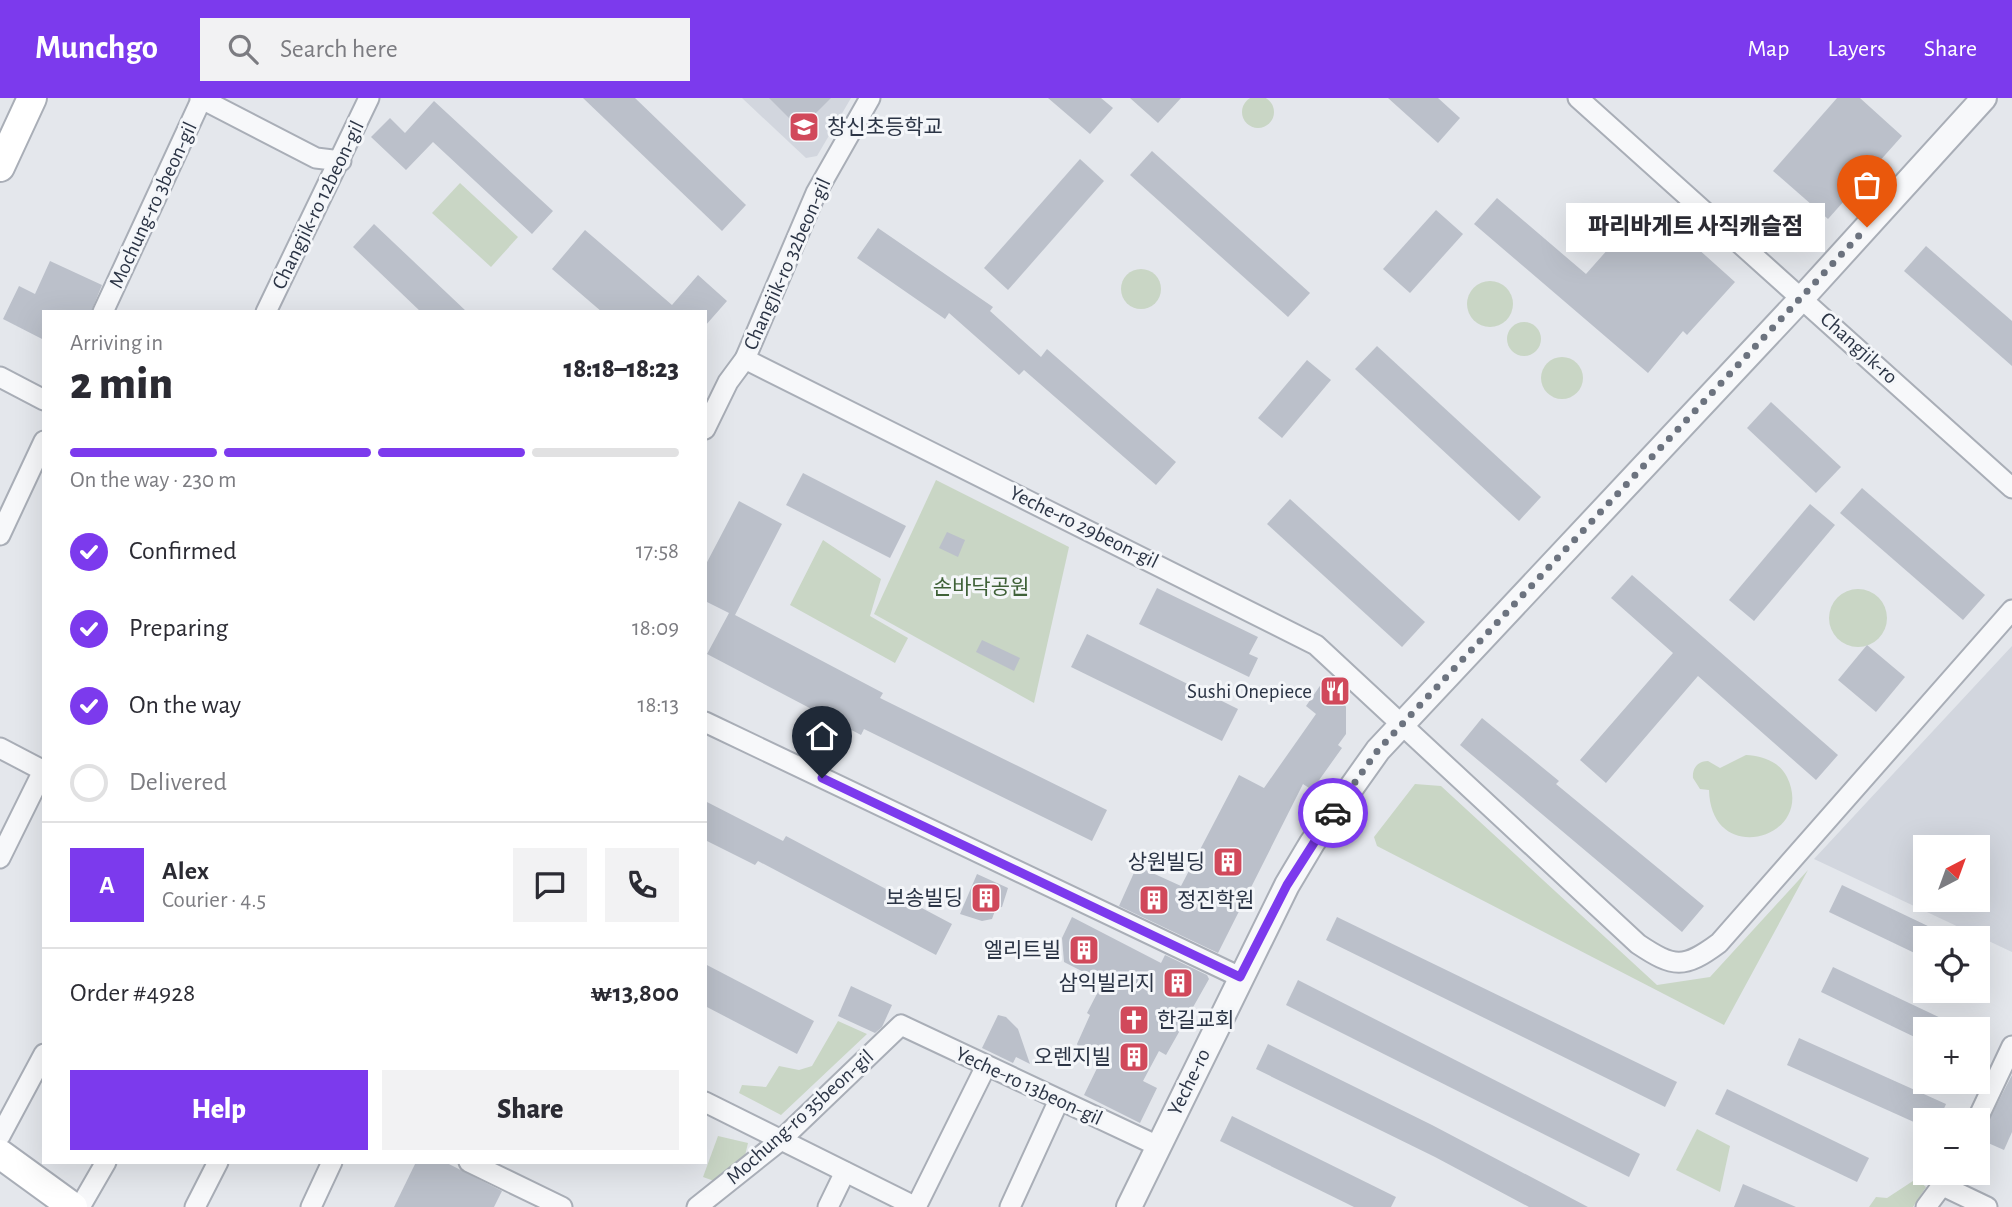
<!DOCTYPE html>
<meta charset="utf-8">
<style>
:root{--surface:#fff;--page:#f2f2f3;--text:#2b2b33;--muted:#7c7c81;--line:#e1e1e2;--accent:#7c3aed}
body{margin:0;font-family:"Alegreya Sans","Noto Sans KR",sans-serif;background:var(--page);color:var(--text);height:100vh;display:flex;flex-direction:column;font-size:26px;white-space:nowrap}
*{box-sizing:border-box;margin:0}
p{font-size:23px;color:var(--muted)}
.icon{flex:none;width:38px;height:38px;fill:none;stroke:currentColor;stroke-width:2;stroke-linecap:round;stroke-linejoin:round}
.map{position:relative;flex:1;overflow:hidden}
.panel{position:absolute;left:42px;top:212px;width:665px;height:854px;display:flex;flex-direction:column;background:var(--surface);border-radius:0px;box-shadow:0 7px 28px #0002}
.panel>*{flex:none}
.needle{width:46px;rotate:41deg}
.buttons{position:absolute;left:1913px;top:737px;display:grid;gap:14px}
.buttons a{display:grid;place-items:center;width:77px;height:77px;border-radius:0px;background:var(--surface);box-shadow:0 7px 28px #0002;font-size:35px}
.pin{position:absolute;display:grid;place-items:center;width:60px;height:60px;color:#fff;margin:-72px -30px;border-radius:50% 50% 50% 0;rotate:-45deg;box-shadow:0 0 7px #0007}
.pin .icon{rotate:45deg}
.courier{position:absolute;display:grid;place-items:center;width:70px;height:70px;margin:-35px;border:5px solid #7c3aed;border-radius:50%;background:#fff;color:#222;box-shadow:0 2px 9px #0007}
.bubble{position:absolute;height:49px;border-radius:0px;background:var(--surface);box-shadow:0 7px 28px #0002;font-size:23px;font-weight:800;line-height:49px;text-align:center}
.overview em{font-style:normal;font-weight:800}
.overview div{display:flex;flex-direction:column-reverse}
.overview{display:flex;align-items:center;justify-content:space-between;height:119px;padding:0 28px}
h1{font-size:46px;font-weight:800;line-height:52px}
.bar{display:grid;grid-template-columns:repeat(4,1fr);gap:10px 7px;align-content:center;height:84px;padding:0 28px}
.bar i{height:9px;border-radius:5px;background:var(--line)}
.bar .selected{background:var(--accent)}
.bar p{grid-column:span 4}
.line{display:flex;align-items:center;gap:18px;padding:0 28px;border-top:2px solid var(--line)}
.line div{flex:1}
.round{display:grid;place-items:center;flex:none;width:74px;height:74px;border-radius:0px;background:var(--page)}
ol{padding:0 28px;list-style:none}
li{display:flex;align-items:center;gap:21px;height:77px}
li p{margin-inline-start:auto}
li .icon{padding:7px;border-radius:50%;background:var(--accent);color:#fff;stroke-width:4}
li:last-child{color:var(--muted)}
li i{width:38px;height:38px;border:4px solid var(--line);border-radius:50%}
.primary-button{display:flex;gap:14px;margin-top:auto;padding:14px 28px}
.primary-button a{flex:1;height:80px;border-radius:0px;background:var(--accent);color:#fff;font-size:28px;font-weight:800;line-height:80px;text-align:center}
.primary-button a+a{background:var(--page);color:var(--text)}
header{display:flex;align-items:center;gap:42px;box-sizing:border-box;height:98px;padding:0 35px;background:var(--accent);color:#fff}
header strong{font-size:33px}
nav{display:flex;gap:38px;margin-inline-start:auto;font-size:24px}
.search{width:490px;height:63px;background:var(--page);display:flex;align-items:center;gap:18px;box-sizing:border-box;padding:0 24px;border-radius:0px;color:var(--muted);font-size:26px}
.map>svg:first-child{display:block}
</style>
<header>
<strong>Munchgo</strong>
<div class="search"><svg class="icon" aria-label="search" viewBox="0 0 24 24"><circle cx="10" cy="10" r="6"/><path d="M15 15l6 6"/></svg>Search here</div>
<nav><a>Map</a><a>Layers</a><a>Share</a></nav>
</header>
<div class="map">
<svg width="2012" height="1109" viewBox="0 0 2012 1109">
<rect width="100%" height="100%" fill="#e4e7ec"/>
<g fill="#d2d6de" fill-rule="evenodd">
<path d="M742,0H851L817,58L806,60Z"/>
<path d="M2012,548V854L1814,761ZM1925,749H1978V802H1925Z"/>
</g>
<g fill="#c9d6c5">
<circle cx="1258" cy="14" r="16"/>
<path d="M460,85L518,139L491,169L432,115Z"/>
<circle cx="1141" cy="191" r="20"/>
<circle cx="1490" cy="206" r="23"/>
<circle cx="1524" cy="241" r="17"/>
<circle cx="1562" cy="280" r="21"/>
<path d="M936,382L1069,449L1034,605L874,516Z"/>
<path d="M823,442L881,481L870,518L908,540L895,565L790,507Z"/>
<circle cx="1858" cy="520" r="29"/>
<path d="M1746,657C1762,658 1779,663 1787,679C1817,740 1711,771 1709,692L1700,691L1693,680C1692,670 1698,663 1708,663L1720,670Z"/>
<path d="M1415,686L1441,688L1657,887L1710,879L1808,772L1724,927L1377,748L1374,739Z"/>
<path d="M838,923L867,936L781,1017L739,995L742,987L766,989L779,968L799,972L812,968Z"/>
<path d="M1697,1031L1730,1048L1720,1094L1676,1072Z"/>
<path d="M718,1038L748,1045L744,1062L717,1084L703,1079Z"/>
<path d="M1916,1081L1926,1089L1913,1109H1869L1876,1099L1887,1100Z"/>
</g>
<g fill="#bbc0ca">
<path d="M583,0H635L746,107L722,133Z"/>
<path d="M769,0H831L800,31Z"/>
<path d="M1048,0H1101L1113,10L1090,36Z"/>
<path d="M1130,0H1181L1158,25Z"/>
<path d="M1388,0H1438L1460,20L1438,45Z"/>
<path d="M1837,0H1860L1902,38L1828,121L1773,73Z"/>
<path d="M434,3L553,113L532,136L433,44L406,72L371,39L390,20L405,35Z"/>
<path d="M1152,53L1310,195L1288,219L1130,77Z"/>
<path d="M1080,61L1104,83L1008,192L984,170Z"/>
<path d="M1497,100L1586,176L1648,106L1735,184L1687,237L1683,233L1648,275L1474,126Z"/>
<path d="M1436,112L1463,136L1410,195L1383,171Z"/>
<path d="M374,126L467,214H421L353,149Z"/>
<path d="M878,130L993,209L990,213L1041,259L1047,251L1176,364L1156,387L1024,272L1019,277L949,215L945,221L857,160Z"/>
<path d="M585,132L672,207L698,177L727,203L705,228V214H602L552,171Z"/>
<path d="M1926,148L2012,223V268L1904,173Z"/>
<path d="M50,163L102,187L91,214H44V242L3,221L19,188L35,196Z"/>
<path d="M1377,248L1541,399L1519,423L1355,271Z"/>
<path d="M1307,262L1331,282L1282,340L1258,320Z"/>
<path d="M1771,304L1841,369L1816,395L1747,330Z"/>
<path d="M803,375L906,428L890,460L786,407Z"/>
<path d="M1862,390L1985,497L1963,522L1840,415Z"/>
<path d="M1290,401L1425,524L1402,549L1267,426Z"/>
<path d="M739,403L782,426L735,517L883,595L880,600L1107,712L1092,743L864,631L861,637L707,556L729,515L705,503V468Z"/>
<path d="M1810,406L1835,427L1754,523L1729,502Z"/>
<path d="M947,434L965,442L958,459L939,450Z"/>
<path d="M1632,477L1838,657L1816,682L1698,578L1606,685L1580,662L1673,555L1611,500Z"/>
<path d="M1157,490L1258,539L1249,556L1258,560L1249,579L1139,526Z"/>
<path d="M1087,536L1238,611L1222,643L1071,569Z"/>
<path d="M982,542L1020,560L1014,573L976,554Z"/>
<path d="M1867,547L1905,579L1876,614L1838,582Z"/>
<path d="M1324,582L1337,591L1346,609V636L1338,647L1342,650L1312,692L1303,686L1218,855L1119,808L1137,768L1181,788L1239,677L1264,690L1316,616L1306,608Z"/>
<path d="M1482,620L1559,683L1556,686L1704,808L1682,834L1460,647Z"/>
<path d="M705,703L783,743L786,738L952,826L936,857L758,763L755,767L705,742Z"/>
<path d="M977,776L1008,790L1002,809L996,810L992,821L982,823L960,816Z"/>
<path d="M1842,787L1953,840H1925V860L1829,814Z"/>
<path d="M1072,819L1161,865L1165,857L1207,877L1209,881L1166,957L1159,953L1143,983L1157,990L1140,1025L1084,997L1100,964L1080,953L1077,946L1090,917L1087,915L1103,884L1064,864L1062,840Z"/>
<path d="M1337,819L1677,984L1665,1009L1326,842Z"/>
<path d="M705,866L814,923L797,956L705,908Z"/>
<path d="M1833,869L1964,931H1925V944L1821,894Z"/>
<path d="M1298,882L1640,1056L1629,1079L1286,907Z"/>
<path d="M851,888L892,907L882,929L875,935L838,918Z"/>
<path d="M998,917L1006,919L1018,931L1030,966L1016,959L1013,965L982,950Z"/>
<path d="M1799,940L1946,1006L1939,1022H1925V1029L1787,967Z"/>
<path d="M1268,946L1432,1027L1588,1109H1529L1435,1059L1256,971Z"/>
<path d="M2012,977V1034L2004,1052L1979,1041Z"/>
<path d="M1727,991L1869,1060L1857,1084L1715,1016Z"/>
<path d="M1232,1018L1396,1099L1391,1109H1354L1220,1043Z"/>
<path d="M416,1064H445L502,1093L494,1109H394Z"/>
<path d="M1743,1086L1796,1109H1734Z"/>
</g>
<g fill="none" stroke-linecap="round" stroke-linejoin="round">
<g stroke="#a9aeb7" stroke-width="23">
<g id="minor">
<path d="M200,0L316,60L341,63"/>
<path d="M1578,0L2012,390"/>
<path d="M103,214L202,0"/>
<path d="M266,214L369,0"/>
<path d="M745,261L1316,547L1638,846C1674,870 1684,871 1719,845L2012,512"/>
<path d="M0,279L44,302"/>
<path d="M705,331L728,284L745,261L816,95L870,0"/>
<path d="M0,437L44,343"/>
<path d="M705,624L1240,879"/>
<path d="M0,650L44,673"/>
<path d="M0,760L44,671"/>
<path d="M705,1004L916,1109"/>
<path d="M1977,1022L2012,948"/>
<path d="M0,1038L44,956"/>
<path d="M469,1064L562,1109"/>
<path d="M1943,1088L1987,1109"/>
<path d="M80,1109L106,1064"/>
<path d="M195,1109L218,1064"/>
<path d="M311,1109L332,1064"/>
<path d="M697,1109L781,1042L901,927L1158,1048"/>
<path d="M828,1109L845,1074"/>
<path d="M916,1109L986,968"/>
<path d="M1010,1109L1059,1002"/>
<path d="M1926,1109L1952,1074"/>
</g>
</g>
<g stroke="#a9aeb7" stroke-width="28">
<path id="tertiary" d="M1129,1109L1287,787L1312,745L1378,652L1803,199L1984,0"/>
</g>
<g stroke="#a9aeb7" stroke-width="32">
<g id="secondary">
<path d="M0,69L32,0"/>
<path d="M0,1056L73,1109"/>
</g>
</g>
<use href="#minor" stroke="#f7f8fa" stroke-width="19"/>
<use href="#tertiary" stroke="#f7f8fa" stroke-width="24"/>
<use href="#secondary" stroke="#fff" stroke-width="28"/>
</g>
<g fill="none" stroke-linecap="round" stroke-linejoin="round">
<path stroke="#6c737f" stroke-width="7" stroke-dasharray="0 12.6" d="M1333,715L1378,652L1867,129"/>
<path stroke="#7c3aed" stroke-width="9" d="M822,680L1240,879L1287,787L1333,715"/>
</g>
<defs>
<g id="school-square" transform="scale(1.575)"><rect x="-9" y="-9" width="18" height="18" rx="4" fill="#d1495b" stroke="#f4f6f9"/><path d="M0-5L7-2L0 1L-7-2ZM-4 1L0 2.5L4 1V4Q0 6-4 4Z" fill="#fff"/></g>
<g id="restaurant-square" transform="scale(1.575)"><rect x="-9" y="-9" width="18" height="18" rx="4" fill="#d1495b" stroke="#f4f6f9"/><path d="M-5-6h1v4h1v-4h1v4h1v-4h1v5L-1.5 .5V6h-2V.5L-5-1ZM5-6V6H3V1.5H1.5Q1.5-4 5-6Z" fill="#fff"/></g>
<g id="building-square" transform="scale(1.575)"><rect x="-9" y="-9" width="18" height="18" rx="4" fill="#d1495b" stroke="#f4f6f9"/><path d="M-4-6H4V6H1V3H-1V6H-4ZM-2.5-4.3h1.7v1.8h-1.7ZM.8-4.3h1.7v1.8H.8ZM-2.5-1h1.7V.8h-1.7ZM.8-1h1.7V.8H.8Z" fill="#fff"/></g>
<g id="church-square" transform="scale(1.575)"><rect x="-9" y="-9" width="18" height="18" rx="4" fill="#d1495b" stroke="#f4f6f9"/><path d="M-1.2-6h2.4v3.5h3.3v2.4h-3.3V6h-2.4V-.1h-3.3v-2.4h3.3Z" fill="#fff"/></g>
</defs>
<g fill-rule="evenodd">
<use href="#school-square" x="804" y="29"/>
<use href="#restaurant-square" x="1335" y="593"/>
<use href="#building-square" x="1228" y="764"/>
<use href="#building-square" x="986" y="800"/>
<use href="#building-square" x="1154" y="802"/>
<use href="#building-square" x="1084" y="852"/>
<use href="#building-square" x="1178" y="885"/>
<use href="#church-square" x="1134" y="922"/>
<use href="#building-square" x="1134" y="959"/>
</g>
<g text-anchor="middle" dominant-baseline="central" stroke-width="6" stroke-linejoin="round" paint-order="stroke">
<g font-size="21" fill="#2b3445" stroke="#f4f6f9" text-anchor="end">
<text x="827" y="29" text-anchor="start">창신초등학교</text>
<text x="1312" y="593">Sushi Onepiece</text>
<text x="1205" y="764">상원빌딩</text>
<text x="963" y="800">보송빌딩</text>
<text x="1177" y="802" text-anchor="start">정진학원</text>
<text x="1061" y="852">엘리트빌</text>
<text x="1155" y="885">삼익빌리지</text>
<text x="1157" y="922" text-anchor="start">한길교회</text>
<text x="1111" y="959">오렌지빌</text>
</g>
<g font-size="21" fill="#2b3445" stroke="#f4f6f9">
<text transform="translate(153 107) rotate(-65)">Mochung-ro 3beon-gil</text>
<text transform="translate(318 107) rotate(-64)">Changjik-ro 12beon-gil</text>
<text transform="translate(787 166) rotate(-66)">Changjik-ro 32beon-gil</text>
<text transform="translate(1859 250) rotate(42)">Changjik-ro</text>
<text transform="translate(1084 429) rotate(26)">Yeche-ro 29beon-gil</text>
<text transform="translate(1189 984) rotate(-64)">Yeche-ro</text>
<text transform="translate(1029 988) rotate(25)">Yeche-ro 13beon-gil</text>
<text transform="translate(800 1019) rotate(-42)">Mochung-ro 35beon-gil</text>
</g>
<g font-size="21" fill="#3f6138" stroke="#f4f6f9">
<text x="981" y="489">손바닥공원</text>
</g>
</g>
</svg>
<div class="buttons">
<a><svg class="needle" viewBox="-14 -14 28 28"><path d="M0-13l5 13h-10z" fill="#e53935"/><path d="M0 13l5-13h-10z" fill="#7c7c81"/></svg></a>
<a><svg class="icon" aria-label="locate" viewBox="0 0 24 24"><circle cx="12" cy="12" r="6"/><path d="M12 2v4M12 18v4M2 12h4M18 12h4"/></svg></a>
<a>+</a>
<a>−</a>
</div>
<div class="pin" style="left:1867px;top:129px;background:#ea580c"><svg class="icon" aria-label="bag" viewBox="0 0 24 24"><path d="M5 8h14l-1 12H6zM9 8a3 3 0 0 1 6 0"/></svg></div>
<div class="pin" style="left:822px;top:680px;background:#1f2937"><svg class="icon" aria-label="home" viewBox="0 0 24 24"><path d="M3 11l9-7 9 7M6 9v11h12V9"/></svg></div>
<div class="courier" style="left:1333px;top:715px"><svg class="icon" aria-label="car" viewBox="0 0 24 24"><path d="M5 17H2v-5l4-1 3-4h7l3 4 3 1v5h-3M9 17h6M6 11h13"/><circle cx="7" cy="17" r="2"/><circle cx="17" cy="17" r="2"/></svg></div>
<div class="bubble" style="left:1566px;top:105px;width:259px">파리바게트 사직캐슬점</div>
<section class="panel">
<div class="overview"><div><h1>2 min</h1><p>Arriving in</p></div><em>18:18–18:23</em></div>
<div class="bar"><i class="selected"></i><i class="selected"></i><i class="selected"></i><i></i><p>On the way · 230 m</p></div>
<ol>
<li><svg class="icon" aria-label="check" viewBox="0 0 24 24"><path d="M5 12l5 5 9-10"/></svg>Confirmed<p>17:58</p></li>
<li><svg class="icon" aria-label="check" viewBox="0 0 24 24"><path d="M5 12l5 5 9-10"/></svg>Preparing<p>18:09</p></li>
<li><svg class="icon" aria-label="check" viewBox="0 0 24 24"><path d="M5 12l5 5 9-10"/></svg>On the way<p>18:13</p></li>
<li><i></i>Delivered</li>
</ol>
<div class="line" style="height:126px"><b class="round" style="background:var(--accent);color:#fff">A</b><div><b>Alex</b><p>Courier · 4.5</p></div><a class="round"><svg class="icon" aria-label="chat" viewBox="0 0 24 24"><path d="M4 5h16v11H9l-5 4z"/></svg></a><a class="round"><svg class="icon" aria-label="phone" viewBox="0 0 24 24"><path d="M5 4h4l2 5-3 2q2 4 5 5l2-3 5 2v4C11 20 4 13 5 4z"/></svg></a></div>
<div class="line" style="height:91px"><div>Order #4928</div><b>₩13,800</b></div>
<div class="primary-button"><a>Help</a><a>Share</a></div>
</section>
</div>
